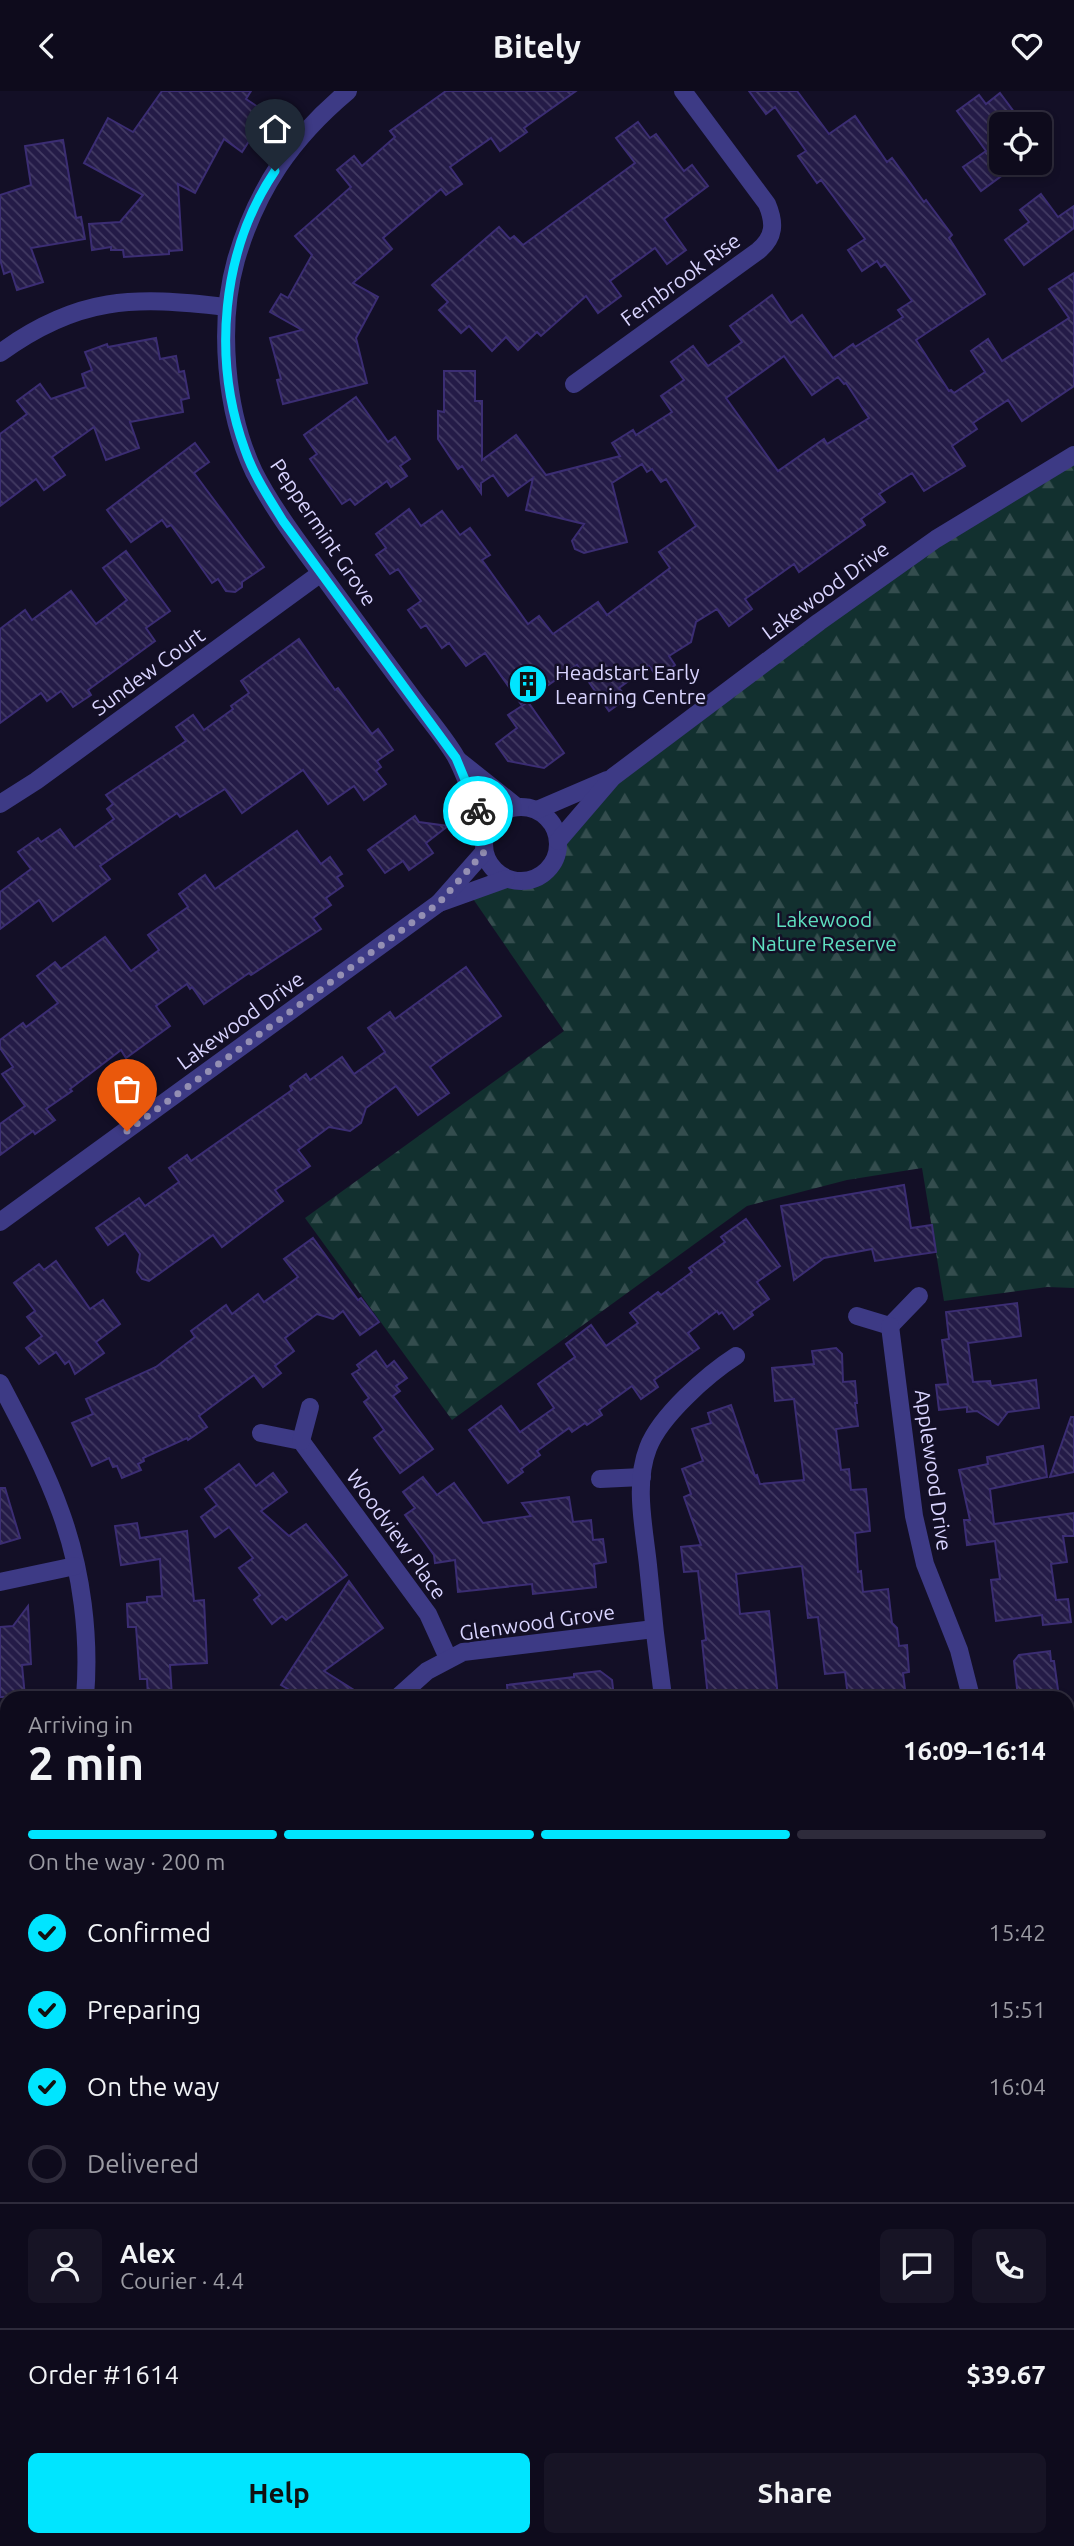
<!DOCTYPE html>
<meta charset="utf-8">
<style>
:root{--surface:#0e0b1c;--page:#171425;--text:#f1f3f6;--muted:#9b9ba3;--line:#2e2b3b;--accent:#00e5ff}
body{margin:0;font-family:Ubuntu,sans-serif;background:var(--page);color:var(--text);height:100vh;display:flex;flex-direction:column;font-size:26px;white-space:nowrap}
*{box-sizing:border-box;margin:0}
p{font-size:23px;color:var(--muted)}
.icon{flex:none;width:38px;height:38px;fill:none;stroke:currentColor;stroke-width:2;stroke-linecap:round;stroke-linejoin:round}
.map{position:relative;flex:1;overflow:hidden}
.sheet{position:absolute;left:0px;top:1600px;width:1074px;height:856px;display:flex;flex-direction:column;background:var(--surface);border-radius:21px 21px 0 0;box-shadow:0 4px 10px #0003,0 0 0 2px var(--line)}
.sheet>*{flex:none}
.tools{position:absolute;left:989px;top:21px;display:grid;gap:14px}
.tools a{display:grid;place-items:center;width:63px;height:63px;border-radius:10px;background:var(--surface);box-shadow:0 4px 10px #0003,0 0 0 2px var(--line);font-size:35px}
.pin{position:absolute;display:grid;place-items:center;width:60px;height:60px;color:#fff;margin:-72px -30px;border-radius:50% 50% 50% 0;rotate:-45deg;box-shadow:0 0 7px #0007}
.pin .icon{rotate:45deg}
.courier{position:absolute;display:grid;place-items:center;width:70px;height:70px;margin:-35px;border:5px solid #00e5ff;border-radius:50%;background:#fff;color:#222;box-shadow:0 2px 9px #0007}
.head em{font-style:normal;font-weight:600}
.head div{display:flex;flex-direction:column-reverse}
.head{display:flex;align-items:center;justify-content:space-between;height:119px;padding:0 28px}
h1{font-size:46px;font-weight:600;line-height:52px}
.bar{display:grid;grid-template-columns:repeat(4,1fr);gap:10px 7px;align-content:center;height:84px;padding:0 28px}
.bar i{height:9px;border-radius:5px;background:var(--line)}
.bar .current{background:var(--accent)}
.bar p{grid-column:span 4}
.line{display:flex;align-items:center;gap:18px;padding:0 28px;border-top:2px solid var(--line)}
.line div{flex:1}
.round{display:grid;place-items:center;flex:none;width:74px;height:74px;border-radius:10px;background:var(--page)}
ol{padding:0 28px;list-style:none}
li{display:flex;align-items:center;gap:21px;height:77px}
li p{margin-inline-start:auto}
li .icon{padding:7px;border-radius:50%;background:var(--accent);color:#111;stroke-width:4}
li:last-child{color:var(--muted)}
li i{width:38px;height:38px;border:4px solid var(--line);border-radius:50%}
.button{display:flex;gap:14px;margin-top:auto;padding:14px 28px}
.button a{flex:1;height:80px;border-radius:10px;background:var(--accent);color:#111;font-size:28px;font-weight:600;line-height:80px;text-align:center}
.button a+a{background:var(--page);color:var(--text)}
header{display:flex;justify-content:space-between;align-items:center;height:91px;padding:0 28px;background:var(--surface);font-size:32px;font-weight:600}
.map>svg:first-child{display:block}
</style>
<header><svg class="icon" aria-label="back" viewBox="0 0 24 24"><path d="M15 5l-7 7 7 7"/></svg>Bitely<svg class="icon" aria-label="heart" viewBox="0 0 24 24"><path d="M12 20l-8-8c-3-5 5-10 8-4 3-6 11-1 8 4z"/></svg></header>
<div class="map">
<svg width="1074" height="2455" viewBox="0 0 1074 2455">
<defs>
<pattern id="forest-firs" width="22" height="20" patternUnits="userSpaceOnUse" patternTransform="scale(1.75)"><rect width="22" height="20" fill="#12302f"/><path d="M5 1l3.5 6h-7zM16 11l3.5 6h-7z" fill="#344d4e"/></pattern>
<pattern id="park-dots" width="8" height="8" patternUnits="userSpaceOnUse" patternTransform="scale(1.75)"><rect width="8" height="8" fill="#12302f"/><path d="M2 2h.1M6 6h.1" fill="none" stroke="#344d4e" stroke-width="1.8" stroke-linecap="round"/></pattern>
<pattern id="building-back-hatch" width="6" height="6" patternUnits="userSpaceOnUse" patternTransform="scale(1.75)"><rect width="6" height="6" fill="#241b47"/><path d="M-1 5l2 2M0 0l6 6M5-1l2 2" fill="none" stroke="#433b63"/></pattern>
</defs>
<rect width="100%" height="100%" fill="#130f26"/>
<path fill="url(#forest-firs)" d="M1074,364V1197L1047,1196L944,1210L922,1077L847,1089L747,1115L452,1329L305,1127L564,940L469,802C479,798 494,790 505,789C510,789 516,791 522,790C545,789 556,772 558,750L613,686L819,531Z"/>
<path fill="url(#park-dots)" d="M7,2317V2445L0,2450V2321Z"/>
<g fill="url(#building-back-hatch)" stroke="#3b2d73" stroke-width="2" fill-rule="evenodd">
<path d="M162,0H251L246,8L261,18L249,37L255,41L242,61L224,48L195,102L178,93L182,159L169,160V163L124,166L123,159H111V156L92,159L89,133L120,131L143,104L84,72L108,27L133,41Z"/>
<path d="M446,0H576L524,37L527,41L500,60L491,47L450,76L462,93L446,104L441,98L383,147L392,158L353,192L378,206L356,247L367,292L283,313L277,289L281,288L270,247L302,239L270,221L281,203L288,207L312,164L295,145L351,96L337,79L354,65L362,75L395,46L390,40Z"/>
<path d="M749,0H797L829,43L855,25L887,71L892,67L924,111L926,109L952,144L949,147L985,203L916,249L949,300L951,299L954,302L985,281L971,260L988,248L1002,270L1069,227L1049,198L1074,182V295L1022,330L1008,309L973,332L977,338L952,355L965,375L924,400L912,382L879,403L885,411L861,428L865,434L799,481L794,473L745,508L752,518L729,535L717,518L696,531L691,551L669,565L675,574L658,587L649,575L619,597L627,607L609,620L577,574L521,613L485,562L466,575L449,552L442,557L426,534L421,537L408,519L421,510L398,478L390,483L376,464L386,457L376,443L409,418L421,435L442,420L460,444L470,437L490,464L482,469L528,533L539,525L553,543L598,511L607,524L670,477L659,461L696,435L666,388L661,391L652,378L647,381L642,373L612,392L627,451L584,462L575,458L572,450L584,433L526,419L533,387L508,405L493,384L481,392V402L462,375L458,378L438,348V320L444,321V280H475V310H482V369L516,344L546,384L620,365L612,352L633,339L636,344L672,321L661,305L684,289L671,271L693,255L708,275L742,251L730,235L772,204L791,232L802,224L833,267L853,253L855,256L903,226L898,219L912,210L885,173L881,176L877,170L862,180L848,159L865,148L821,89L817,92L798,65L806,60L775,16L766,23ZM784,265L812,304L838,286L844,293L846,292L869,327L827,353L824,348L778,380L726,307Z"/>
<path d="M1000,2L1023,33H1001V72H1019L981,100L963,76L986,60L957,20L979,4L986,13Z"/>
<path d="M638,31L650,47L656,43L684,80L692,74L708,95L664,128L686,159L667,173L655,157L610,190L621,205L598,222L586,205L541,245L537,241L518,259L506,246L492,260L469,235L461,242L439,219L448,211L432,194L499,136L510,148L514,145L523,154L635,72L616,47Z"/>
<path d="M63,49L76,127L81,126L85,148L31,157L43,191L17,199L11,180L4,183L0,168V104L31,94L25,55Z"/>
<path d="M1041,103L1058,126L1074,115V137L1024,174L1005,149L1029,131L1020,119Z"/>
<path d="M156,247L160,268L176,265L179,281L184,280L189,307L181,309L183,321L130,331L139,357L106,369L94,336L52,366L65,384L44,399L36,388L0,415V343L27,323L17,310L40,293L51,308L86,296L82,283L92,279L85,261L107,253L108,256Z"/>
<path d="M356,306L388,351L395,346L410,368L400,375L407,385L391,396L387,390L355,414L350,408L342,413L310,368L317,363L304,344Z"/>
<path d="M195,352L209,371L194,382L264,476L242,491V496L235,501L226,500L218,488L212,492L171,434L167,436L162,429L131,451L107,419Z"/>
<path d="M126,460L170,520L146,537L155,550L88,599L91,604L73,616L61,600L47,610L41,602L0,632V538L25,519L32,529L71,500L96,533L127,509L103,477Z"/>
<path d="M299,548L335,599L338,597L372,643L378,638L393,659L377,670L381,676L376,680L386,693L364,709L354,695L328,713L303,679L242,722L225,698L180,726L177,722L100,775L110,788L53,830L39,809L0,838V801L31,778L18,761L38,747L41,751L60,738L74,757L114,728L107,718L113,713L106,704L186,650L176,636L193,624L204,639L233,618L231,615L249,602L241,590Z"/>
<path d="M528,611L564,662L544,677L508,670L496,653L517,637L508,624Z"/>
<path d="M415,725L419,731L448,735L426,752L433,762L409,779L403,770L385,782L368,759Z"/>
<path d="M297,740L321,773L330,766L342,783L337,786L343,795L326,807L331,814L313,827L321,838L251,884L249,882L204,913L192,896L190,898L187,893L156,915L170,935L126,967L121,959L70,998L72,1000L46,1018L55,1029L35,1043L33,1040L0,1064V1033L25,1015L2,983L13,976L0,957V949L23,932L26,936L58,912L37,885L55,871L61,878L105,846L131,880L159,859L148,844L188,816L179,803L205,784L215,798Z"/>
<path d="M466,876L501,925L430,976L449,1002L418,1024L396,995L366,1017L361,1032L350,1040L329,1036L298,1059L310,1075L275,1099L283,1110L222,1156L213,1144L149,1190L142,1188L137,1181L140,1163L125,1142L108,1154L96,1137L139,1107L145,1115L179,1091L169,1077L187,1064L191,1070L292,999L290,995L306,983L310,989L342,966L354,983L385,961L368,937L390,921L395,928Z"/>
<path d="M904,1094L911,1137L932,1134L936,1161L875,1170L872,1158L824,1167L794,1189L781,1115Z"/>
<path d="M746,1128L780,1175L757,1191L769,1208L751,1221L753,1224L734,1238L722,1221L719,1223L717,1220L688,1242L699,1257L654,1289L658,1296L641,1308L632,1295L599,1319L602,1324L587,1334L585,1332L572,1341L569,1337L537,1360L540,1364L521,1378L523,1381L508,1392L469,1339L501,1315L520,1341L554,1317L538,1293L575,1266L566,1253L591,1234L606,1255L638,1232L630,1222L658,1201L661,1204L692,1181L689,1177L725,1151L721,1146Z"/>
<path d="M313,1147L358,1209L361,1207L379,1231L360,1244L343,1220L333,1228L317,1223L285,1247L294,1260L275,1275L281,1282L263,1296L254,1284L199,1325L207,1336L188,1349L187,1347L143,1367L144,1370L138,1373L141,1379L122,1387L117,1375L113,1376L109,1367L92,1375L72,1332L93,1323L86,1308L156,1276L195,1246L191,1240L226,1214L232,1223L258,1203L264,1211L298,1186L284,1168Z"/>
<path d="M56,1170L90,1218L103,1209L120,1233L96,1251L104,1262L75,1283L69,1270L65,1273L56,1261L39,1273L26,1257L42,1245L27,1226L35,1220L14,1192L39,1173L44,1179Z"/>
<path d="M1017,1212L1021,1245L968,1252L973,1291L990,1290L991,1295L1036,1289L1039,1317L1008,1321L998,1334L977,1320L967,1321V1316L939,1319L936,1294L948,1293L942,1249L949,1248L946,1221Z"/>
<path d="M836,1257L842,1263L843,1291L855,1290L857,1312H855L858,1335L836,1338L841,1379L849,1378L851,1399L866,1398L869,1428L870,1440L855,1442L858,1481L861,1480L863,1501L888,1498L892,1532L897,1537L899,1555L907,1554L909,1581L903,1582L906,1606H848L845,1581L825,1583L818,1526L808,1527L802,1475L736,1483L740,1523L769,1520L778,1606H708L702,1550L706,1549L698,1480L684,1481L681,1456L701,1454L684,1406L691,1403L682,1378L703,1370L692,1338L711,1332L708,1322L731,1314L755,1385L757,1384L760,1393L804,1389L794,1308L775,1310L772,1277L814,1273L812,1260Z"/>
<path d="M376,1260L387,1276L394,1270L407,1287L396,1295L400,1300L393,1305L433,1358L400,1382L374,1347L384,1339L364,1311L369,1307L352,1283L360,1278L357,1274Z"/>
<path d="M1071,1326H1074V1381L1050,1386Z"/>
<path d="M1043,1355L1047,1386L990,1398L994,1433L1074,1422V1445H1063L1067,1471L1051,1473L1056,1509L1068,1508L1071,1531L1043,1534L1042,1524L996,1530L991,1489L1000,1488L995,1450L967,1454L964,1429H970L959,1379L988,1373L987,1366Z"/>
<path d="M239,1373L256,1395L273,1382L287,1401L261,1420L289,1445L306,1433L347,1484L286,1529L282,1525L272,1533L254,1509L260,1504L239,1477L253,1467L229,1436L215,1446L201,1426L217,1414L205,1398Z"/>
<path d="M423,1386L437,1404L454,1392L483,1432L531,1425L522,1412L569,1406L573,1431L591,1429L593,1449L603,1448L606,1471L594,1473L596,1496L533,1503L532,1493L458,1501L455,1469L435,1472L434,1464L405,1424L415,1417L403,1401Z"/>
<path d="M0,1397H5L20,1447L0,1453Z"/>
<path d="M137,1432L140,1447L187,1440L194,1510L204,1509L207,1572L170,1574L172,1606H148L147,1588H140L136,1536H128L127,1513L147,1511V1506L162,1505L160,1468L121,1474L115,1435Z"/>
<path d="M349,1490L383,1537L324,1580L365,1606H301L281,1594Z"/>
<path d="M28,1515L31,1573L22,1574L25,1606H0V1536L13,1535Z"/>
<path d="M1050,1560L1051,1570H1054L1059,1606H1018L1014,1570L1019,1564Z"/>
<path d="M600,1580L612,1589L614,1606H508L507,1594L574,1586V1583Z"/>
</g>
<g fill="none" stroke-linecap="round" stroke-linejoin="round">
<g stroke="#3d3a85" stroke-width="18">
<path d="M348,0C292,47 257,97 236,169C218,233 225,320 254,381C271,414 293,444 315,474C346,517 377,559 409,602C424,623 443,644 456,666C468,689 476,716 486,740"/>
<path d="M0,262C78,205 134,205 226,216"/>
<path d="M574,293L758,160C775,146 775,132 767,113L683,0"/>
<path d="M458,669L517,716"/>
<path d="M0,713L36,690L321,482"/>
<circle cx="521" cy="753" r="37"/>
<path d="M537,719L607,689"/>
<path d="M558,750L613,686L819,531L936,448L1074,364"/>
<path d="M439,812L506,788"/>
<path d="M0,1131L439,812L484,761"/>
<path d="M857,1225L890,1235L919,1205"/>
<path d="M890,1235L914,1425L925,1473L959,1559L971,1606"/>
<path d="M0,1292C22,1334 45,1377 61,1422C82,1480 90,1546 85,1606"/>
<path d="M261,1342L301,1350L428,1523L448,1567"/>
<path d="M301,1350L310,1316"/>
<path d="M600,1388L642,1386"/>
<path d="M0,1491L75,1475"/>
<path d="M398,1606L427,1580L463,1561L654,1538"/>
<path d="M663,1606C657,1562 652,1518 648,1474C644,1436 634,1393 648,1357C660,1325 708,1283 736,1265"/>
<path d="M7,1779C2,1792 0,1804 7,1817"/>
<path d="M0,2087L7,2091"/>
<path d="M475,2448L479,2455"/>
<path d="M604,2455L611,2448"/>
</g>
</g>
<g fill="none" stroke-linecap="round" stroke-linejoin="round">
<path stroke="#948fb3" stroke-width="7" stroke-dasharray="0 12.6" d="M127,1040L439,812L484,761L486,740L478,720"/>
<path stroke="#00e5ff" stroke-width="9" d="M275,80C221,160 212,269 245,359C254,385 269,407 283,430L456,667L478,720"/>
</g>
<defs>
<g id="building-disc" transform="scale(2.0125)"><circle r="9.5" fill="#00e5ff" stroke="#130f26"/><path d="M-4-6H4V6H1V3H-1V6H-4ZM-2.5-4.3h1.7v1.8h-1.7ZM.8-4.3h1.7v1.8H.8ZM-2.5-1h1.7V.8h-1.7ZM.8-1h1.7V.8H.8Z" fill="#111"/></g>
</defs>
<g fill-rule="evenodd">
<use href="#building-disc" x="528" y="593"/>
</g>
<g text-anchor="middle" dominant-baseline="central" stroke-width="5" stroke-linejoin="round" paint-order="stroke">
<g font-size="21" fill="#d9d4ff" stroke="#130f26">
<text transform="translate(680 188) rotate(-36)">Fernbrook Rise</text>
<text transform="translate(324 441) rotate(56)">Peppermint Grove</text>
<text transform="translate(825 499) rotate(-36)">Lakewood Drive</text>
<text transform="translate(148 580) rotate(-36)">Sundew Court</text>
<text transform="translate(240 929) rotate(-36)">Lakewood Drive</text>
<text transform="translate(934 1379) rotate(82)">Applewood Drive</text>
<text transform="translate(397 1443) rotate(54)">Woodview Place</text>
<text transform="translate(537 1531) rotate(-8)">Glenwood Grove</text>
</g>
<g font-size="21" fill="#d9d4ff" stroke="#130f26" text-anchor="start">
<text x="555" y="581">Headstart Early<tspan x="555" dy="24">Learning Centre</tspan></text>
</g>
<g font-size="21" fill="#5fe0c0" stroke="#130f26">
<text x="824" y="828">Lakewood<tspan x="824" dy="24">Nature Reserve</tspan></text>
</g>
</g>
</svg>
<div class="tools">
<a><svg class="icon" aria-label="locate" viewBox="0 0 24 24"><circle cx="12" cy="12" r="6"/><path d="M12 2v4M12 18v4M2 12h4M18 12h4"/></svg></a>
</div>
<div class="pin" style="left:127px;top:1040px;background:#ea580c"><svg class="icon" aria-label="bag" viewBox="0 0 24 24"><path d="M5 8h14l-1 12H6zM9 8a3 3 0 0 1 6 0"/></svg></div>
<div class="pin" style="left:275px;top:80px;background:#1f2937"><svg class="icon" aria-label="home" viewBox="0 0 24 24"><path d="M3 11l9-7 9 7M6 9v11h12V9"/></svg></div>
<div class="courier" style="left:478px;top:720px"><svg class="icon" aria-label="bike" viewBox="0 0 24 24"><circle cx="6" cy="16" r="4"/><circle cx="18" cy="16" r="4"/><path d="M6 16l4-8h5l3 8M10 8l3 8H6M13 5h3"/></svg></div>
<section class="sheet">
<div class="head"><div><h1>2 min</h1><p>Arriving in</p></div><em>16:09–16:14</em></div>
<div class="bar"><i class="current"></i><i class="current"></i><i class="current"></i><i></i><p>On the way · 200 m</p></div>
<ol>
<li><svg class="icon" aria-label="check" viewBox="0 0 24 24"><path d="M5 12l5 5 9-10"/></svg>Confirmed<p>15:42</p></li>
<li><svg class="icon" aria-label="check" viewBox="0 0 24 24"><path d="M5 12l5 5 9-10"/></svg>Preparing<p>15:51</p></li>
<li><svg class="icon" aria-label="check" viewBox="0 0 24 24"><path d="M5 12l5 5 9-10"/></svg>On the way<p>16:04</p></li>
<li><i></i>Delivered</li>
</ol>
<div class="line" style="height:126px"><a class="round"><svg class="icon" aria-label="person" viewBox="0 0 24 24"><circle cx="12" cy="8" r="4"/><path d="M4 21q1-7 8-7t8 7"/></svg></a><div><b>Alex</b><p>Courier · 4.4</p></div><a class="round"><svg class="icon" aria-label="chat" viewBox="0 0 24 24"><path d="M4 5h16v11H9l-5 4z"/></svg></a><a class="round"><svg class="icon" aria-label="phone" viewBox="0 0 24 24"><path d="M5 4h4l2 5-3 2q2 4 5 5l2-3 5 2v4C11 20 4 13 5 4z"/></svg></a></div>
<div class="line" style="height:91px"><div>Order #1614</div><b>$39.67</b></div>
<div class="button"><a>Help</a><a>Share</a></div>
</section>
</div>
